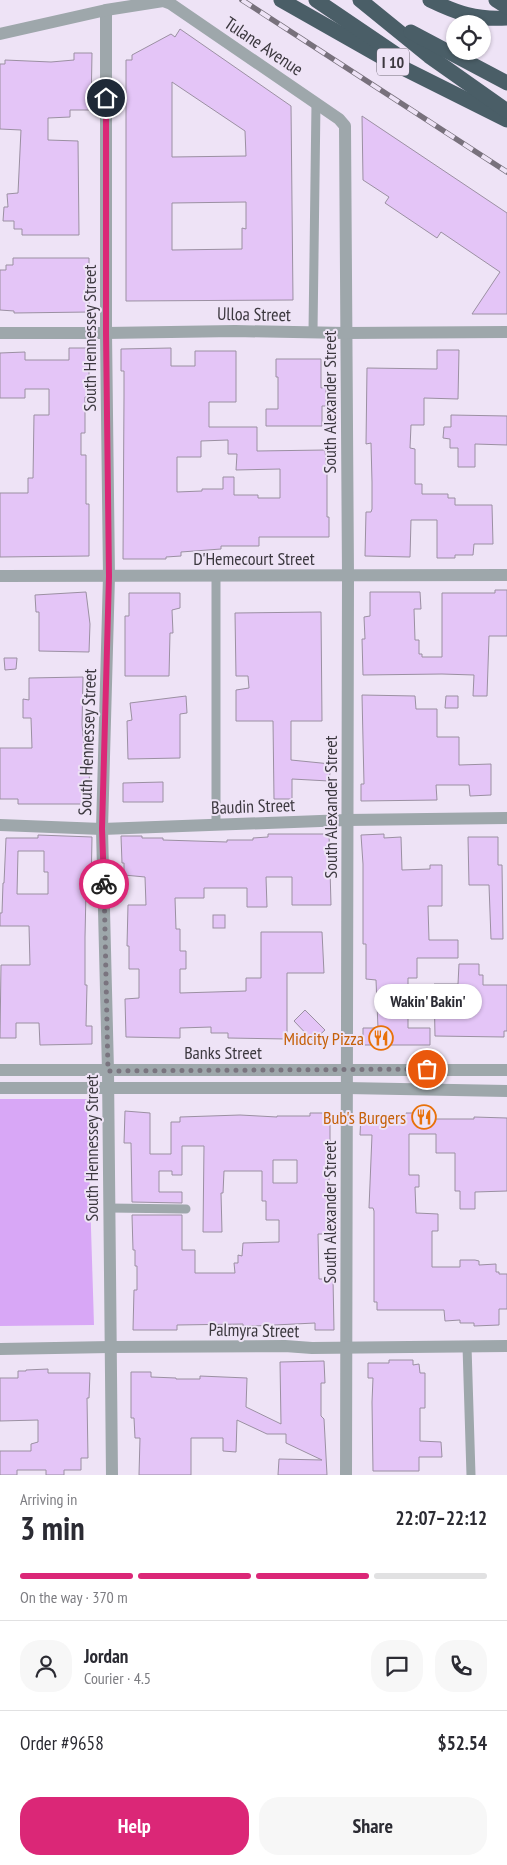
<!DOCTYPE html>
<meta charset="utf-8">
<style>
:root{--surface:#fff;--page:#f7f7f7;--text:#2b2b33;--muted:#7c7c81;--line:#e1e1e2;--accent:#db2777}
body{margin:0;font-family:"PT Sans Narrow",sans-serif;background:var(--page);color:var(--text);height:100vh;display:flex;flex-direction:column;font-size:19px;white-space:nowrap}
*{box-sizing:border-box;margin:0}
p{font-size:16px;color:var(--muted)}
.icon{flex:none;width:28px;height:28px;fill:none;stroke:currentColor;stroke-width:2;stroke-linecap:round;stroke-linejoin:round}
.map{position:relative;height:1475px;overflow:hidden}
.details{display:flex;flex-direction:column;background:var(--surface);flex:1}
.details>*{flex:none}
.controls{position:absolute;left:446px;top:15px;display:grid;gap:10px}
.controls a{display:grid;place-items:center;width:45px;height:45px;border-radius:50%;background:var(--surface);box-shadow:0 1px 4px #0004;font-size:25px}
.pin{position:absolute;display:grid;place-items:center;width:42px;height:42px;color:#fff;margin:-21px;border:2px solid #fff;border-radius:50%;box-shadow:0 1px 5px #0007}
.courier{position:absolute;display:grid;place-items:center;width:50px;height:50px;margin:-25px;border:4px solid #db2777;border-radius:50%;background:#fff;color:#222;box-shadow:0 1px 6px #0007}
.bubble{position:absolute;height:35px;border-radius:18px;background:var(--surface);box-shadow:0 1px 4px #0004;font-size:16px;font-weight:600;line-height:35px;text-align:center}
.summary em{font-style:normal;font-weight:600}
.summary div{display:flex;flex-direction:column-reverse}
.summary{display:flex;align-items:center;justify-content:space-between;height:85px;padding:0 20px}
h1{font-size:32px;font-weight:600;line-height:38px}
.bar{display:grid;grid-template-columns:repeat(4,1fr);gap:8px 5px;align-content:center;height:60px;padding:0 20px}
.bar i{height:6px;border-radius:4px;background:var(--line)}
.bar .active{background:var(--accent)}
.bar p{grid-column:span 4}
.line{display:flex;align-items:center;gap:12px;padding:0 20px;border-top:1px solid var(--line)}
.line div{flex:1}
.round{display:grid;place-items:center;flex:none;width:52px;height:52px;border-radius:20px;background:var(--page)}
.button{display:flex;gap:10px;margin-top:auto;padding:10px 20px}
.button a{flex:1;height:58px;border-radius:20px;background:var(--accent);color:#fff;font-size:20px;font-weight:600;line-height:58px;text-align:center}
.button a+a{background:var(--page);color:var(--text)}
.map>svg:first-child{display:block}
</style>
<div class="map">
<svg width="507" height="1475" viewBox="0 0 507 1475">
<rect width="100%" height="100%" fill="#eee3f6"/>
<path fill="#d8a7f6" d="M0,1099H87L94,1325L0,1326Z"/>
<g fill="#e4c5f7" stroke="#9b90a2" fill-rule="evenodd">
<path d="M180,29L291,106L293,300L126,301V60H132V55L171,34L175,37ZM172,82L245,131L246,156L172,157ZM246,202V229L242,228V249L172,250V203Z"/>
<path d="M74,53H92L91,110H70V117L48,118V140L78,141L79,235H22V229H14V221H3L4,207H8L7,194L18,193L21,130L0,129V64H5V60L51,62L74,60Z"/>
<path d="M362,116L507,213V314H472L500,272L441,232L437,238L385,203L389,197L363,180Z"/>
<path d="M13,258H89V312L14,313V311L0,310V270H6V265H13Z"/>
<path d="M69,348H89V389L88,397H85V433H81V455H86V504H89V556L0,557V493H28V478H33L34,415H49V389H25V398H0V353L25,352V360H69Z"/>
<path d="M171,348V366H195V351H236V402H209V427H257V451L325,450L327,472V517H329V537H259V546H221V549L181,552V556L166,557V559H123L124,397V371H121V349ZM228,440V454H237L236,470L280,469V498H258V495H234V477H223V489H202V491L177,492V457H201V441Z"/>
<path d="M437,350H459L458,399L424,398V425H411L410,448L415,449V484H422V494H448V498H455V505H492L493,544H474L473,555H455V558H437V520H411L410,557L365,556L366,512H371L372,509V482L371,443L366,444L367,368L437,369Z"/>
<path d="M276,359H321V388L326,387V406H322V426H266V409H278V377H276Z"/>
<path d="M451,415L507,416V445L475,444V467H458V448H450V439L443,438L444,427H451Z"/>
<path d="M495,590H507V636H489L487,696H473L474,675L442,674L363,675L362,639H365L364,617L370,616V592H420L421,609H414L415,640H419V654H422V657H442V593H495Z"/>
<path d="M86,592L90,624L89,652L39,651V612H36L35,595Z"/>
<path d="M129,593H180V608L172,610L173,633H170L169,676H125V616H129Z"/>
<path d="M321,612L322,721H291V760L331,764L329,781L292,779V799H274L273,721H236V690L249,688L248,676H236L235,613Z"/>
<path d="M4,658H17L16,669L5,670Z"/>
<path d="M83,677L82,725L84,745H87V765H89L90,804H18V799H0V748H32L31,718H23V699L29,700V678Z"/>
<path d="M362,695L415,696L416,709H437V737H459V765L491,764V795L470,796L469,785H436L437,800L361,801V784H364Z"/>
<path d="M186,696L187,713L180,714V758L128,759L127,721L132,720L130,703Z"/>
<path d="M446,696H458V708H445Z"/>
<path d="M163,782V802H123V783Z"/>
<path d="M268,834H329L331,905H292V877H266L267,907H247V888H204V898H175L176,929H180V951H186V969H180V993L246,991V978H261V932H322L324,973H287V1039L228,1038V1033H211V1027L180,1028V1038L126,1037L125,999L139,998V969H129V946H127L128,905H146L145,877L124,875V863H122L121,836H142V838H163V840L227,842V840H253V838L268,837Z"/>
<path d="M384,834V838L401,837L402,870L430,869V865H442V906H428L429,940H458V958H417V978H408V1028H430V1045H363V1028H378L376,980L366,979V944H363V864L361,835Z"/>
<path d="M38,835L92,837L91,891H86L85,937V985H87L86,1026H92V1044L40,1045L39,1023H16V1038H0L1,965H30L29,926H0V913H2L3,883H4L6,838H38ZM18,851H44V872H48V894H17Z"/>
<path d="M468,837H498V865H502L503,939H491L489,885H469Z"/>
<rect x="213" y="915" width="12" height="13"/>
<path d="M459,964H479V975H483V985H507V1031H504V1037L435,1036L434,984H458Z"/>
<path d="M305,1010L325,1030L313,1041L294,1021Z"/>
<path d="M125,1111L150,1113V1154H171V1122H180V1117L240,1115L277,1117V1116H310V1113H330V1144H335V1171H329V1234H318L319,1279H333L334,1330H315V1323L254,1326H243V1324L177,1325V1330H133L134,1290H137V1266H135V1250H133L132,1215H182V1250H195V1273H235L234,1263H238V1255L242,1256L243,1243L279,1242V1220H266V1201H262V1171H224L223,1193H221L222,1232H203L204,1146H182V1175H172V1171H159V1192H182V1203L132,1202L131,1143H124ZM273,1160H297V1183H273Z"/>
<path d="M406,1113H432V1119H474V1117L507,1118V1191L475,1192V1209H460V1191H455V1153H436V1134H409V1175H419V1187H415L416,1213L438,1214V1231H432V1267H460V1260H475L479,1261V1265L496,1264V1272H499V1274H507V1309H499V1325L474,1326V1323H460V1320L445,1321L444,1310H377V1302H374V1211L373,1208H369L372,1135H360L361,1115H406Z"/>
<path d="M389,1360H413V1365L419,1364L420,1373H425V1408H420V1441L441,1442L442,1457H419V1471H373L372,1402L373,1378H368V1363H389Z"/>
<path d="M324,1361L325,1383H321V1416L324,1419L327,1475H278L279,1459L322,1460L286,1443V1434H267L237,1420L236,1452L223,1451V1438H191V1475H139L140,1438H135L134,1418H131V1372H151V1377L176,1378V1379H200V1376L247,1378L246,1407L281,1424L280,1362Z"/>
<path d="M48,1369V1373H90L89,1398H87L88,1458H81V1470H64V1475H46V1470H17V1475H0V1451H31V1444L38,1442V1420L0,1421V1378H18V1371H26V1370Z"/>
</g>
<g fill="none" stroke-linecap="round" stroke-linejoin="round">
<g stroke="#9ea7ab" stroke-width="9">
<path d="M313,332L316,103"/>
<path d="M216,576V825"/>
<path d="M109,1208L186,1209"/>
<path d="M467,1346L471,1475"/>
</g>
<g stroke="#9ea7ab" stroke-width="12">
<path d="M106,10V333L109,576L102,829L108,1071L112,1475"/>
<path d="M0,34L106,10L163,1L171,4L339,119L345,126L348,576L346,1475"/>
<path d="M0,333H106L235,331L346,333L507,332"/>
<path d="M0,576L507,575"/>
<path d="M0,825L102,829L347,820L507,818"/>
<path d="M0,1070H507"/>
<path d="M0,1088H347L507,1091"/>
<path d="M0,1349L110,1347L285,1346L312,1348L507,1346"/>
</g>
<g stroke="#4a5e67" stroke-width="15">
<path d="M281,0L385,59L507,120"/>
<path d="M316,0L400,57"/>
<path d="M360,0L429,56L507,111"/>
<path d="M430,0C457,13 476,20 507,18"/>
<path d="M496,0L507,7"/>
<path d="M411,32L507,83"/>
</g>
<g stroke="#78717c" stroke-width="5.5">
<path id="rail" d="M242,0L507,172"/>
</g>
<use href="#rail" stroke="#eee3f6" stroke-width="4" stroke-dasharray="11" stroke-linecap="butt"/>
</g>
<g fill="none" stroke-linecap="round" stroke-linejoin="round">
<path stroke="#7a747f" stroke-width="5" stroke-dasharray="0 9" d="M104,884L108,1071L427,1069"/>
<path stroke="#db2777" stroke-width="6" d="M104,884L102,829L109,576L106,333V98"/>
</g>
<defs>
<g id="restaurant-ring" transform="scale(1.25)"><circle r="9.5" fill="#eee3f6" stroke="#e8710a" stroke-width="1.5"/><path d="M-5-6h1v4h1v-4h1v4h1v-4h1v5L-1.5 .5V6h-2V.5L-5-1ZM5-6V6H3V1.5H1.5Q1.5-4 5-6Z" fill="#e8710a"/></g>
</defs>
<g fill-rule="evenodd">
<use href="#restaurant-ring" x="381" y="1038"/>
<use href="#restaurant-ring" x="424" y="1117"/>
</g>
<g text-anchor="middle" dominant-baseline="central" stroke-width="4" stroke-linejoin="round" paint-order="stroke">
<rect fill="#eee3f6" stroke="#716b76" stroke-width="1" x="377" y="48.5" width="32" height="27" rx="4"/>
<g font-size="16" font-weight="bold" fill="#3c383f">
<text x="393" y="62">I 10</text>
</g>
<g font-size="18" fill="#3c383f" stroke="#eee3f6">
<text transform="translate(264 46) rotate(34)">Tulane Avenue</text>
<text transform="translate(254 314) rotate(1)">Ulloa Street</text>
<text transform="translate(89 338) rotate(-90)">South Hennessey Street</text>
<text transform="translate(329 402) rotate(-90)">South Alexander Street</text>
<text x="254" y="558">D'Hemecourt Street</text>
<text transform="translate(87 742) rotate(-88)">South Hennessey Street</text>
<text transform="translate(253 806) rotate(-2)">Baudin Street</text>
<text transform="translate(330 807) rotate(-90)">South Alexander Street</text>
<text x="223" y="1052">Banks Street</text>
<text transform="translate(91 1148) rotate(-90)">South Hennessey Street</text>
<text transform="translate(329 1212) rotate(-90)">South Alexander Street</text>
<text transform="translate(254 1330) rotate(1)">Palmyra Street</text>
</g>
<g font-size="18" fill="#c56008" stroke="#eee3f6" text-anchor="end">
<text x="364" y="1038">Midcity Pizza</text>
<text x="406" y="1117">Bub's Burgers</text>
</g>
</g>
</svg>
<div class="controls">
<a><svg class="icon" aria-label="locate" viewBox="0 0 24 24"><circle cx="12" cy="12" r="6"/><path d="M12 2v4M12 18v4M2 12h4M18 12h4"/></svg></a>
</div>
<div class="pin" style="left:427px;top:1069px;background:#ea580c"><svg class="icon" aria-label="bag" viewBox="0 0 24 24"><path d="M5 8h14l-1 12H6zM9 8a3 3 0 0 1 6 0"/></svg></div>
<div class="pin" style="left:106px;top:98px;background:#1f2937"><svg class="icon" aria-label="home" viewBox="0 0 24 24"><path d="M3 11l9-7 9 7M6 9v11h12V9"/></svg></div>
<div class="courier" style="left:104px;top:884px"><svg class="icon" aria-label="bike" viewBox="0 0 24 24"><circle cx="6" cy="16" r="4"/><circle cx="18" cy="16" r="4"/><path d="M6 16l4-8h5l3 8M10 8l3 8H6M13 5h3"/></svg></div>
<div class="bubble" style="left:374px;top:984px;width:108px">Wakin' Bakin'</div>
</div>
<section class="details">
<div class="summary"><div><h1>3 min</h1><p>Arriving in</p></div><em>22:07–22:12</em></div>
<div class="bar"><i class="active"></i><i class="active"></i><i class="active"></i><i></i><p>On the way · 370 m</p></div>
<div class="line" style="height:90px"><a class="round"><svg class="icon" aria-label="person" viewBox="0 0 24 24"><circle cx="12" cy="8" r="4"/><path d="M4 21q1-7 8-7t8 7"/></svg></a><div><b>Jordan</b><p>Courier · 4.5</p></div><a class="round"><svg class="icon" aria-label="chat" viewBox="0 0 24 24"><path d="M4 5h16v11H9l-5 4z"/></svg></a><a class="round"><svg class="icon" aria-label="phone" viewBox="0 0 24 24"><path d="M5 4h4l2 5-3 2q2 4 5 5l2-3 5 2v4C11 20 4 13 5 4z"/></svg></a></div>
<div class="line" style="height:65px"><div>Order #9658</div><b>$52.54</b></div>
<div class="button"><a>Help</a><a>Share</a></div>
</section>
